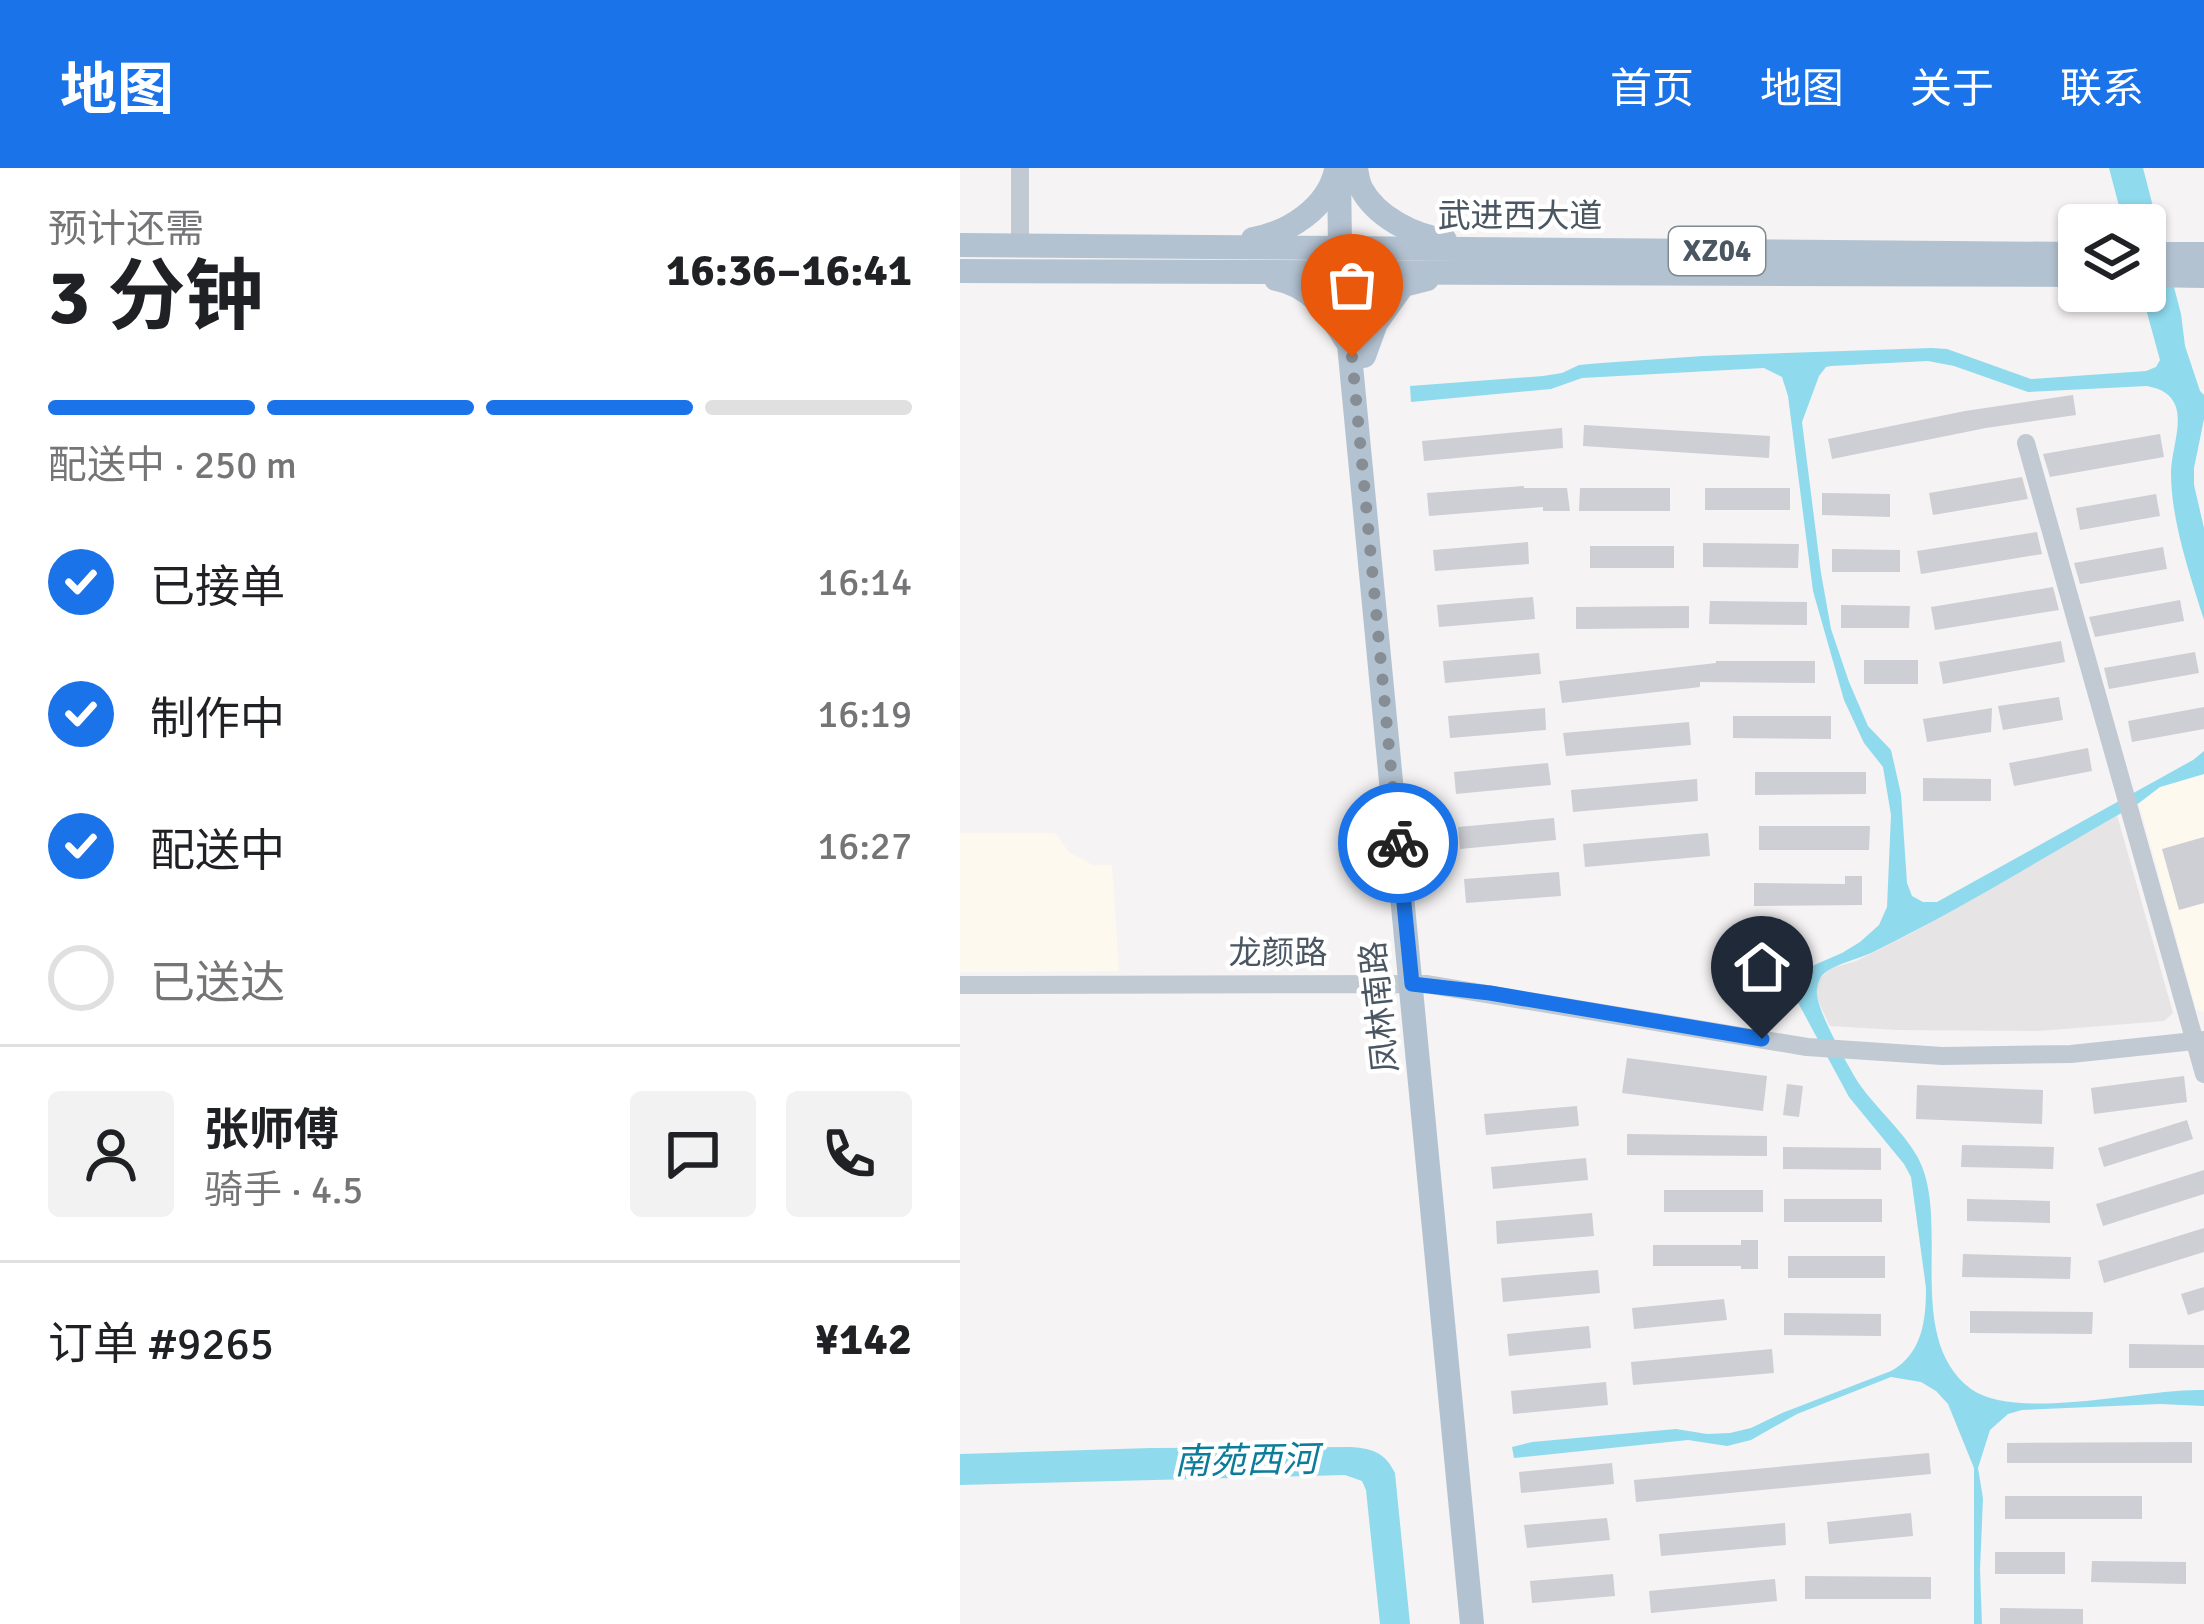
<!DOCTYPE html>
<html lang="zh">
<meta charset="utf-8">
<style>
:root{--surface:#fff;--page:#f2f2f2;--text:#202124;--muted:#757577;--line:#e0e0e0;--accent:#1a73e8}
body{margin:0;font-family:Signika,"Noto Sans SC",sans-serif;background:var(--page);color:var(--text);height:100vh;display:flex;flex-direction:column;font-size:45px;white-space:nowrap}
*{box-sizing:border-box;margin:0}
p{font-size:39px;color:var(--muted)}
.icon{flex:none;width:66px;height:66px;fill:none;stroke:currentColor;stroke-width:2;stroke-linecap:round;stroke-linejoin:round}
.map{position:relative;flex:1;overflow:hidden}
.drawer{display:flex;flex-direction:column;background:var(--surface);width:960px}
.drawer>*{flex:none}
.buttons{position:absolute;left:1098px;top:36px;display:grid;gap:24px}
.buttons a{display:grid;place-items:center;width:108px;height:108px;border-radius:12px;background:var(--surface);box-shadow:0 3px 9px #0004;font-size:60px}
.pin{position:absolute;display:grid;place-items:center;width:102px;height:102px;color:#fff;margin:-123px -51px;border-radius:50% 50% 50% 0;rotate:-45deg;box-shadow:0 0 12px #0007}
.pin .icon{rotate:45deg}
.courier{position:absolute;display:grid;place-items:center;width:120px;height:120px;margin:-60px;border:9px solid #1a73e8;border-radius:50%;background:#fff;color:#222;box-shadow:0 3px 15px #0007}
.overview em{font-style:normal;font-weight:700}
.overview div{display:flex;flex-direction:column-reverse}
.overview{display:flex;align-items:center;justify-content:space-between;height:204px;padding:0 48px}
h1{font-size:78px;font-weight:700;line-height:90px}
.bar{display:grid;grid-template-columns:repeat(4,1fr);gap:18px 12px;align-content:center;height:144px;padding:0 48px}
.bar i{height:15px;border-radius:9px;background:var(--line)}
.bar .selected{background:var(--accent)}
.bar p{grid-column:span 4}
.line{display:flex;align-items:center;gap:30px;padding:0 48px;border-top:3px solid var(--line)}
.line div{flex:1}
.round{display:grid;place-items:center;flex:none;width:126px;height:126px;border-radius:12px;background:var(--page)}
ol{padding:0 48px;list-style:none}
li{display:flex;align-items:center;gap:36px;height:132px}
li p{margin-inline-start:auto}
li .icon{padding:12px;border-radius:50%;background:var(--accent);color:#fff;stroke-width:4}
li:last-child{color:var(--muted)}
li i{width:66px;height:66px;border:6px solid var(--line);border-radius:50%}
header{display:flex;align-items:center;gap:72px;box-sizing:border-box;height:168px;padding:0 60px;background:var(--accent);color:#fff}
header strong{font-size:57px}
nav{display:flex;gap:66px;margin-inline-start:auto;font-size:42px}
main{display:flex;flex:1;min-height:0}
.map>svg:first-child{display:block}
</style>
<header>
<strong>地图</strong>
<nav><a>首页</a><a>地图</a><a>关于</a><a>联系</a></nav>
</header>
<main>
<section class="drawer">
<div class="overview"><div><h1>3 分钟</h1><p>预计还需</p></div><em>16:36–16:41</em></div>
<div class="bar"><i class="selected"></i><i class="selected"></i><i class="selected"></i><i></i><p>配送中 · 250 m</p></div>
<ol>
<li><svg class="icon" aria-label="check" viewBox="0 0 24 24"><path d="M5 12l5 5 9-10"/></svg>已接单<p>16:14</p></li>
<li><svg class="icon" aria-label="check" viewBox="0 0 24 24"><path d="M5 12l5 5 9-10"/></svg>制作中<p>16:19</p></li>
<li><svg class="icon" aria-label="check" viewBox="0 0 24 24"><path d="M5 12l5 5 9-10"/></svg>配送中<p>16:27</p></li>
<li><i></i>已送达</li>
</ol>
<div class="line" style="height:216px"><a class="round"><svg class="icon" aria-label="person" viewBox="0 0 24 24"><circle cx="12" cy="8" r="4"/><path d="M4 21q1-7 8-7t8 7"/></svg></a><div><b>张师傅</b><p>骑手 · 4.5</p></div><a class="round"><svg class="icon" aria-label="chat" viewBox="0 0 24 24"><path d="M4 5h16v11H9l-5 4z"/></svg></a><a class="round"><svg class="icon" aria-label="phone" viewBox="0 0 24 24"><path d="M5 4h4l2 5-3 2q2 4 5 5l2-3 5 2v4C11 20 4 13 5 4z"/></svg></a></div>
<div class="line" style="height:156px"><div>订单 #9265</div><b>¥142</b></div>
</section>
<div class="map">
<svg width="1244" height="1456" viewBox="0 0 1244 1456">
<rect width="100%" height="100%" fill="#f5f3f3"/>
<g fill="#fdf9ef">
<path d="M1244,606V845L1236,841L1179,635L1200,619Z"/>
<path d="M0,665H95L109,684L133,697H152L159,803L0,804Z"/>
</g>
<path fill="#e6e4e5" d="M1157,647L1213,845L1204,853L1079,863L937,862L870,858L856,829L857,819L861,809L872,800L896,793L954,764Z"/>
<g fill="#90daee">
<path d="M1149,0H1183L1221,146L1225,178L1240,223L1244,227V251L1234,300V317L1244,360V452C1230,407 1211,353 1211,305C1211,284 1222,259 1216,239C1211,225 1201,221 1187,218L1068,224L994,198L968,193L871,198L866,199L859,208L842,254L861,405L871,461L889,514L908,558L931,582L941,626L947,715L952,728L963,734H977L1233,592L1244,583V606L1200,619L1179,635C1092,684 1007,738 917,782C903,790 869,797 861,809C858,814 856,822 857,827C858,844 890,902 900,917C917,941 942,962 957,988C993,1052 942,1169 1011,1221C1056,1254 1186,1220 1244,1222V1238L1200,1236L1062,1242L1048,1246L1030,1262L1018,1300L1023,1330L1020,1402L1022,1456H1014V1300L988,1236L976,1223L961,1214L931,1209L837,1246L791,1272L767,1278L728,1272L554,1290L552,1279L572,1274L716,1261L747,1266L770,1265L791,1260L822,1245L931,1203C962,1186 966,1153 966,1120L951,1009L944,996L889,929L835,829L837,809L845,801L882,785L900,774L919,757L927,739L931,647L923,599L904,575L884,532L853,423L828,228L822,209L804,200L622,210L591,221L451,234L450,218L583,208L602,205L619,197L641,195L743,188L971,180L987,181L1071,211L1186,203L1196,199L1200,192L1181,123H1185V57H1164Z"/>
<path d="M392,1279C414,1281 425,1285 435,1305L450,1456H420L406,1322L402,1313L385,1307L0,1317V1286L191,1280Z"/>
</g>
<g fill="#cdcfd5">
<path d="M1113,227L1116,247L1026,260L872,291L868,271L1005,243Z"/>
<path d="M624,257L810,268L809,290L623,278Z"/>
<path d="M602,260L603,280L464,293L462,273Z"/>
<path d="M1200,266L1204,289L1090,309L1083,286Z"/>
<path d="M1062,309L1068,331L973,347L969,325Z"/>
<path d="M564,318V320H607L610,343H583V339L469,348L467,325Z"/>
<path d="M620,320H710V343H619Z"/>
<rect x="745" y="320" width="85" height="22"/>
<path d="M862,325L930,326V349L862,347Z"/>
<path d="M1196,326L1200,348L1120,362L1116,340Z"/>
<path d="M1077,364L1082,386L961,406L957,383Z"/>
<path d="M568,374L569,396L475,403L473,382Z"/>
<path d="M743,375L839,376L838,400L743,399Z"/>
<rect x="630" y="378" width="84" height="22"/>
<path d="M1203,379L1207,401L1120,416L1114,395Z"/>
<path d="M872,381L940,382V404H872Z"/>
<path d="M1093,419L1099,442L975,462L971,439Z"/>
<path d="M573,429L575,451L479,459L477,437Z"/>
<path d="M1220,432L1224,453L1135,469L1129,449Z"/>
<path d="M750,433L847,434V457L749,456Z"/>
<path d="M881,437L950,438L949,460H881Z"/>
<path d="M729,438V460L616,461V439Z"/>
<path d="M1101,473L1105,494L983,516L979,494Z"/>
<path d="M1235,484L1239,505L1149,521L1144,500Z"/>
<path d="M579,485L581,506L485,515L483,493Z"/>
<rect x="904" y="492" width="54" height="24"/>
<path d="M756,493H855V515L740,514V519L602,535L599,513L756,495Z"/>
<path d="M1099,529L1103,552L1043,562L1038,538Z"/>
<path d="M1244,539V561L1172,574L1168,553Z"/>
<path d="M585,540L586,562L490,570L488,548Z"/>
<path d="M1032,540L1031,564L967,574L963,551Z"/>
<path d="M773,548H871V571L773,570Z"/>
<path d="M729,554L731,577L606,588L603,565Z"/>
<path d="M1128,580L1132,603L1054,618L1049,595Z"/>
<path d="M588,595L591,617L496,626L494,604Z"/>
<path d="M795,604H906V626L795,627Z"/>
<path d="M963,610L1031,611V633H963Z"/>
<path d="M737,611L738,633L613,644L611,622Z"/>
<path d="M594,650L596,672L500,681L498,659Z"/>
<path d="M799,658H910L909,682H799Z"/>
<path d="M748,665L750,688L625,699L623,676Z"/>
<path d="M1244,669V735L1219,742L1202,681Z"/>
<path d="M599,704L601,728L506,735L504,711Z"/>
<path d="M885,708H902V737L794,738V715L885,716Z"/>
<path d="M667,890L807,908L803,943L662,925Z"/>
<path d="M1224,908L1227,934L1134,946L1131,920Z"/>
<path d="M827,916L843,918L839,949L823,947Z"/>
<path d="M957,917L1083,922L1082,956L956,951Z"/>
<path d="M617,938L619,958L526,967L524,946Z"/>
<path d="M1227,952L1233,971L1144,999L1138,980Z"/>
<path d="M667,966L807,968V988L667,987Z"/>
<path d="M1002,977L1094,979L1093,1001L1001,999Z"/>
<path d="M823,979L921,980V1002L823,1001Z"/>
<path d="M626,990L628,1012L533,1021L531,999Z"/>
<path d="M1244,1002V1026L1143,1058L1136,1036Z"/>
<rect x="704" y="1022" width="99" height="22"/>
<rect x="824" y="1031" width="98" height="23"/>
<path d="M1007,1031L1090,1033V1055L1007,1053Z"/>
<path d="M632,1045L634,1068L537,1076L536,1053Z"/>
<path d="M1244,1060V1084L1144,1115L1138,1093Z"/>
<path d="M781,1072H798V1101H781V1098H693V1077H781Z"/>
<path d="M1003,1086L1111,1089L1110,1111L1002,1109Z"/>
<rect x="828" y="1088" width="97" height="22"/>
<path d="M638,1102L640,1125L543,1134L541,1110Z"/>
<path d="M1244,1119V1142L1228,1147L1221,1126Z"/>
<path d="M764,1131L767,1152L674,1161L672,1140Z"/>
<path d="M1010,1143L1133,1144L1132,1166L1010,1165Z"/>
<path d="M824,1145L921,1146V1168L824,1167Z"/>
<path d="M629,1158L631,1180L549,1188L547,1166Z"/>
<path d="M1169,1176L1244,1177V1200H1169Z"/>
<path d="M812,1181L814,1205L673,1217L671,1194Z"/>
<path d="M646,1214L648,1237L553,1246L551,1223Z"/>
<path d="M1232,1274V1295H1047V1275Z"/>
<path d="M969,1285L971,1306L676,1334L674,1312Z"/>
<path d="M652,1295L654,1316L561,1325L559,1304Z"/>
<rect x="1045" y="1328" width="137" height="23"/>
<path d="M951,1345L953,1368L869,1376L867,1354Z"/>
<path d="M647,1350L650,1372L567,1380L564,1357Z"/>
<path d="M825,1355L826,1377L701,1388L699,1366Z"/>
<rect x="1035" y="1384" width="70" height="22"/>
<path d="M1132,1393L1226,1394V1416L1131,1414Z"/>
<path d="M653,1406L655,1428L572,1435L570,1413Z"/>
<path d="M845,1408L971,1409V1431H845Z"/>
<path d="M815,1411L817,1433L691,1445L689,1423Z"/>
<path d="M1040,1440L1123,1441V1456H1040Z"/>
</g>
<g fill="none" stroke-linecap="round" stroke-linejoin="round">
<g stroke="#c1cad2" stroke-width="18">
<path d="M60,0V77"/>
<path d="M1066,275L1244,906"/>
<path d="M0,817L466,816L847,879L982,888L1111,886L1244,872"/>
</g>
<g stroke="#b3c2d1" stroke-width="24">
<path d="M379,0L380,80L385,135L512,1456"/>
<path d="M396,0C397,7 398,14 401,20C416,49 454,68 485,72"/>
<path d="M293,71C328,65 368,40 376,2"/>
<path d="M0,77L1119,86"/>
<path d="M1185,86H1244"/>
<path d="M0,103L1119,107"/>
<path d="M1185,107L1244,108"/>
<path d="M316,111C350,117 369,144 386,172"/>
<path d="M404,188L416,155L443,117L467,111"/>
</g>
</g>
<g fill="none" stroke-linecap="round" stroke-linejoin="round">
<path stroke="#868d94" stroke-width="12" stroke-dasharray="0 21.6" d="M392,189L438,675"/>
<path stroke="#1a73e8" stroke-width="15" d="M438,675L452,816L530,825L802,871"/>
</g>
<g text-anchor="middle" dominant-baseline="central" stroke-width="9" stroke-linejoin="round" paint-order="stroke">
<rect fill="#fff" stroke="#808990" stroke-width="3" x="709" y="59" width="96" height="48" rx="9"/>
<g font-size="30" font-weight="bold" fill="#4a5661">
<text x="757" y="83">XZ04</text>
</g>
<g font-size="33" fill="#4a5661" stroke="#fff">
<text x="560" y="48">武进西大道</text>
<text x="318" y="785">龙颜路</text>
<text transform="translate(420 839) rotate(-96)">凤林南路</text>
</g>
<g font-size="36" font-style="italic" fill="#0c7c9b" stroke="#fff">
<text transform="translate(286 1293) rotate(-1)">南苑西河</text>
</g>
</g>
</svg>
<div class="buttons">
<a><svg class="icon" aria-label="layers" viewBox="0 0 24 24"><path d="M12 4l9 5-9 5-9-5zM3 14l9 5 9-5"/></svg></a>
</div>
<div class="pin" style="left:392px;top:189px;background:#ea580c"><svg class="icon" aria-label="bag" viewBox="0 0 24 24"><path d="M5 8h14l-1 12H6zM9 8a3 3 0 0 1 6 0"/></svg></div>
<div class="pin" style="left:802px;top:871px;background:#1f2937"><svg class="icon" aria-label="home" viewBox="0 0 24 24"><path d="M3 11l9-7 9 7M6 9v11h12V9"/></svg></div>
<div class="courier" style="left:438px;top:675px"><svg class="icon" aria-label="bike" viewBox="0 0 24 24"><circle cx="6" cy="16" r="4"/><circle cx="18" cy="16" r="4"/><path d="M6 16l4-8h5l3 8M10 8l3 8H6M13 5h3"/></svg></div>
</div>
</main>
